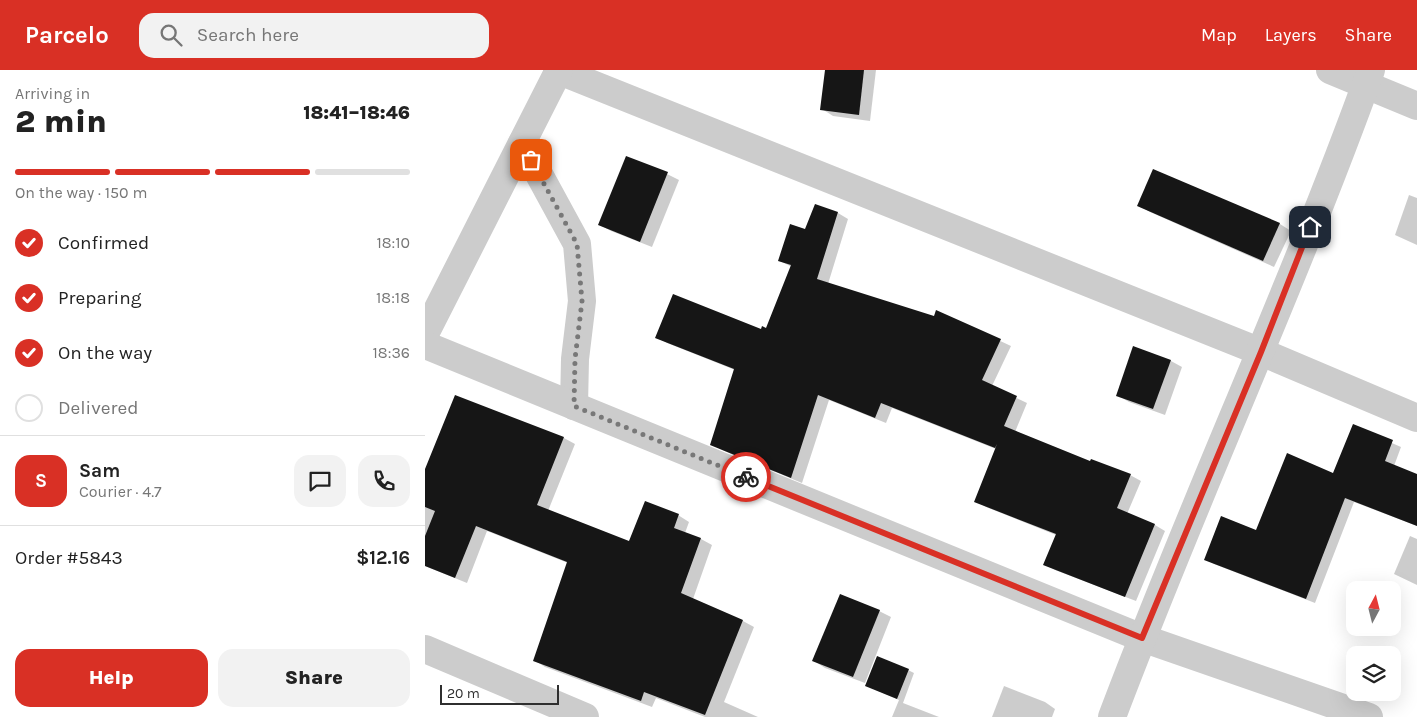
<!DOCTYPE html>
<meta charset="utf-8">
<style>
:root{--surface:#fff;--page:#f2f2f2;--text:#222;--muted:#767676;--line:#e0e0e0;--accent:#d93025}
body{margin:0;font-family:Karla,sans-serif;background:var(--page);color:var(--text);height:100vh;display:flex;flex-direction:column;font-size:19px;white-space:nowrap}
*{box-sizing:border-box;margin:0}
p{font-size:16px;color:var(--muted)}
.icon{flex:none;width:28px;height:28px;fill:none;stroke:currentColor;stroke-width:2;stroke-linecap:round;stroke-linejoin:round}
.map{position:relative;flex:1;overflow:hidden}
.drawer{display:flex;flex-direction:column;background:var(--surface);width:425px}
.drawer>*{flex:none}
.needle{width:32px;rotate:7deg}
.tools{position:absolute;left:921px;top:511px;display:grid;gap:10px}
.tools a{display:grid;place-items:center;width:55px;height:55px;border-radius:10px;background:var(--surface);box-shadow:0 5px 20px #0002;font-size:25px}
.scale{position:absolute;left:15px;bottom:12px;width:119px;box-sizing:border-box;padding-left:5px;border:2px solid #2f2f2f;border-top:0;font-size:14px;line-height:18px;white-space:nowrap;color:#2f2f2f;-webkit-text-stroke:4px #fff;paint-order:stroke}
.pin{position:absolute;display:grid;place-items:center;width:42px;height:42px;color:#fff;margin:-21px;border-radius:10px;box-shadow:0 2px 8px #0006}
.courier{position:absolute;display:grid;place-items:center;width:50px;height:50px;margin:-25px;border:4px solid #d93025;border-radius:50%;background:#fff;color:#222;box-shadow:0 1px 6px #0007}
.headline em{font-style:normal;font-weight:800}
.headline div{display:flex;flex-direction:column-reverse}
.headline{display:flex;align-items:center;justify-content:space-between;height:85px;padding:0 15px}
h1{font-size:32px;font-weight:800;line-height:38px}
.bar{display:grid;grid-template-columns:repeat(4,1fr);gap:8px 5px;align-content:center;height:60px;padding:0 15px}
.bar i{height:6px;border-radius:4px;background:var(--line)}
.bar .selected{background:var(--accent)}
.bar p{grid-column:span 4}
.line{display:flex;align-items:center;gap:12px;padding:0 15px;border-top:1px solid var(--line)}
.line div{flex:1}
.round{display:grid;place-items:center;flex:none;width:52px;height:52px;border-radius:15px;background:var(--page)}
ol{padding:0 15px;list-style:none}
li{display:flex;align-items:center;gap:15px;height:55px}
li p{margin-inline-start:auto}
li .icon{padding:5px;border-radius:50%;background:var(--accent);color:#fff;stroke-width:4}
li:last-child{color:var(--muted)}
li i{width:28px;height:28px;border:2px solid var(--line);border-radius:50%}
.primary-button{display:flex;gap:10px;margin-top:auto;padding:10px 15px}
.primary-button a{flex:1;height:58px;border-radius:15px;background:var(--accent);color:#fff;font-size:20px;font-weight:800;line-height:58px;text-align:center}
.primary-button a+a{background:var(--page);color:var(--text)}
header{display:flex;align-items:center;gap:30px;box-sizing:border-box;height:70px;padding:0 25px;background:var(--accent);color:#fff}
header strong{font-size:24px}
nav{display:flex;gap:28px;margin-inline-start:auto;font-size:18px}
.search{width:350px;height:45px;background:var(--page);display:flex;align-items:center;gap:12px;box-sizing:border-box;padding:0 18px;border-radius:15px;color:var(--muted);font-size:19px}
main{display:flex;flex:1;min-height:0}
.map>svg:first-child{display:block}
</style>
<header>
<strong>Parcelo</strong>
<div class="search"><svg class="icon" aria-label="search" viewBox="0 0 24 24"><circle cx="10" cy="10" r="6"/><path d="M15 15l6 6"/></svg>Search here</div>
<nav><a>Map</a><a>Layers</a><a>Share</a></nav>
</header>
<main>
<section class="drawer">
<div class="headline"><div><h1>2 min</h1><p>Arriving in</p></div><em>18:41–18:46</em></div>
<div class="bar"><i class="selected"></i><i class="selected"></i><i class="selected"></i><i></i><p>On the way · 150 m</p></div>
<ol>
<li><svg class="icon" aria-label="check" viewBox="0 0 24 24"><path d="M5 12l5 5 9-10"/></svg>Confirmed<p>18:10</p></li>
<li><svg class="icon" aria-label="check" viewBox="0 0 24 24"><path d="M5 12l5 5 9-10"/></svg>Preparing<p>18:18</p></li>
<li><svg class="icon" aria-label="check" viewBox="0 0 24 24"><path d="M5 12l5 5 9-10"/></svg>On the way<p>18:36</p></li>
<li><i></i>Delivered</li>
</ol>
<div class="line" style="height:90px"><b class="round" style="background:var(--accent);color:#fff">S</b><div><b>Sam</b><p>Courier · 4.7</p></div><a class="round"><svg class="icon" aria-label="chat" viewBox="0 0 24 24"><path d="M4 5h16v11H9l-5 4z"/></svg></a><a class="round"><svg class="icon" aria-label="phone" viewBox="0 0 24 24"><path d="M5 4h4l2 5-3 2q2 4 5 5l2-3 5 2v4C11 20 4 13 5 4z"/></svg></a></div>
<div class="line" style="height:65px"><div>Order #5843</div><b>$12.16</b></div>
<div class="primary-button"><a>Help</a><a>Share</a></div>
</section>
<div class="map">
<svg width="992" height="647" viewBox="0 0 992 647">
<rect width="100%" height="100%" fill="#fff"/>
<g fill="#0003">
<path d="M401,0H451L445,51L408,46L397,39Z"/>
<path d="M729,100L855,154L866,161L849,197L725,142L713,135Z"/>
<path d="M242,104L254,110L227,177L186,161L175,155Z"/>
<path d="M984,125L992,128V175L970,165Z"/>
<path d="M391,135L413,143L423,149L403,214L510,248L511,241L586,276L567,316L602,333L590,362L665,393L705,405L716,411L702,444L730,455L740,461L711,531L630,500L620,494L631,465L561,437L551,431L571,379L467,338L461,353L404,330L377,413L297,380L287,374L310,300L242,273L232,267L342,259L367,197L355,191L381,160Z"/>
<path d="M709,277L746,291L757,297L740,345L704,332L692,325Z"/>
<path d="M30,327L139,368L150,374L123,441L204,473L253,445L264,452L260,463L276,469L287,475L268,529L318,551L329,557L299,632L333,647H280L231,628L227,637L120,597L109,590L143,493L62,461L42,513L0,496V402Z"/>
<path d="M928,356L976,377L969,396L992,405V456L929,432L890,533L789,494L780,489L832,462L909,404Z"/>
<path d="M985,466L992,469V515L969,504Z"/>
<path d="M454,541L466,547L440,613L400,598L389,591Z"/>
<path d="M483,600L489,603L478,633L514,647H467L474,630L442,616Z"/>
<path d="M579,616L620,632L630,639L627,647H567Z"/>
</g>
<g fill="#161616">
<path d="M400,0H439L434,45L395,40Z"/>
<path d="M201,86L243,102L215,172L173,155Z"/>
<path d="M728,99L855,153L838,191L712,136Z"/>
<path d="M390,134L413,142L392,209L509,246L511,240L576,269L557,310L592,326L579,356L665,391L666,389L706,404L692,438L730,454L700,527L618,495L631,464L549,432L572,374L570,378L456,333L450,348L393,325L366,408L285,375L309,299L230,268L248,224L336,259L337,256L341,258L366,195L353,191L365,154L380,159Z"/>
<path d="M708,276L746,290L728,339L691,326Z"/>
<path d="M30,325L139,367L112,435L204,471L220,431L254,444L249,458L276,468L256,523L318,550L280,645L219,622L216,631L108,591L142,492L51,456L30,508L0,496V466L10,441L0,437V399Z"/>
<path d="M928,354L968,370L960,391L992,404V456L920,428L881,529L779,490L796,446L831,460L862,383L908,403Z"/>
<path d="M415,524L455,540L428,607L387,591Z"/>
<path d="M452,586L484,599L472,629L440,616Z"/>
</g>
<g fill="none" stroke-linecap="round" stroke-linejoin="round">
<g stroke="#ccc" stroke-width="28">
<path d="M132,0L836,282L992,348"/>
<path d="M905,0L992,36"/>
<path d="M97,73L152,174L157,231L150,289L149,336"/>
<path d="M0,264L134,0"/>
<path d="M0,275L717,568L944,647"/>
<path d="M0,579L160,647"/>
<path d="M687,647C769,429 867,219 946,0"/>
</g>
</g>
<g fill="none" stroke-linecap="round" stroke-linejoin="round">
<path stroke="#787878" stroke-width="5" stroke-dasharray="0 9" d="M106,90L152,174L157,231L150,289L149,336L321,407"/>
<path stroke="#d93025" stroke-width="6" d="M321,407L717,568L836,282L885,157"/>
</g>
</svg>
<div class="tools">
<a><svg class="needle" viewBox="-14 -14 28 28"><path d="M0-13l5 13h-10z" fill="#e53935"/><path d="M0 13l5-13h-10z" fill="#767676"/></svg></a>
<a><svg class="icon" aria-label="layers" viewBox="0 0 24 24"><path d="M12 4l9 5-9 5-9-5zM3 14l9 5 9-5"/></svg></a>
</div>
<div class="scale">20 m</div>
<div class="pin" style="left:106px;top:90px;background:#ea580c"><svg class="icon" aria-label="bag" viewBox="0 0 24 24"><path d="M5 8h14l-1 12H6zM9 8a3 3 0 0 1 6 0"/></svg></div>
<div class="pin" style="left:885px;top:157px;background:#1f2937"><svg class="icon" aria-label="home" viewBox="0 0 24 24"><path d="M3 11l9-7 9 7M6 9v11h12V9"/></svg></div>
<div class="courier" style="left:321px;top:407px"><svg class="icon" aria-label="bike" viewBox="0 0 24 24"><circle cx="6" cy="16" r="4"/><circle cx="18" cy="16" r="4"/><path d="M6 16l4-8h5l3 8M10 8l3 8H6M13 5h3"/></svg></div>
</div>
</main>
